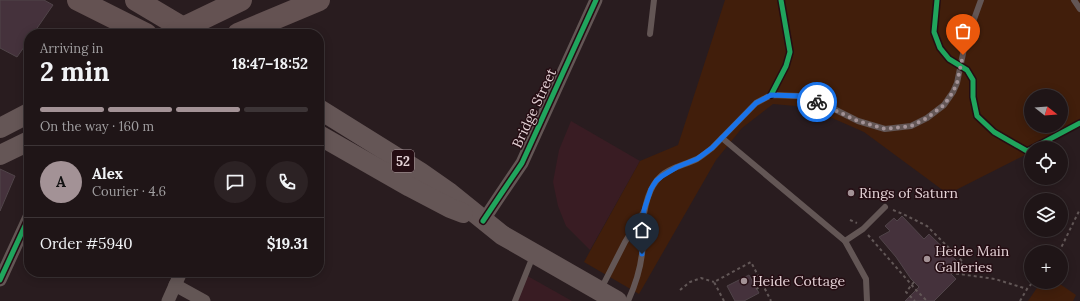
<!DOCTYPE html>
<meta charset="utf-8">
<style>
:root{--surface:#1f1517;--page:#2c2224;--text:#f1f3f6;--muted:#a19fa1;--line:#3c3436;--accent:#a39296}
body{margin:0;font-family:Lora,serif;background:var(--page);color:var(--text);height:100vh;display:flex;flex-direction:column;font-size:15px;white-space:nowrap}
*{box-sizing:border-box;margin:0}
p{font-size:13px;color:var(--muted)}
.icon{flex:none;width:22px;height:22px;fill:none;stroke:currentColor;stroke-width:2;stroke-linecap:round;stroke-linejoin:round}
.map{position:relative;flex:1;overflow:hidden}
.sheet{position:absolute;left:24px;top:29px;width:300px;height:248px;display:flex;flex-direction:column;background:var(--surface);border-radius:16px;box-shadow:0 2px 10px #0003,0 0 0 1px var(--line)}
.sheet>*{flex:none}
.needle{width:26px;rotate:107deg}
.controls{position:absolute;left:1024px;top:89px;display:grid;gap:8px}
.controls a{display:grid;place-items:center;width:44px;height:44px;border-radius:50%;background:var(--surface);box-shadow:0 2px 10px #0003,0 0 0 1px var(--line);font-size:20px}
.pin{position:absolute;display:grid;place-items:center;width:34px;height:34px;color:#fff;margin:-41px -17px;border-radius:50% 50% 50% 0;rotate:-45deg;box-shadow:0 0 4px #0007}
.pin .icon{rotate:45deg}
.courier{position:absolute;display:grid;place-items:center;width:40px;height:40px;margin:-20px;border:3px solid #1a73e8;border-radius:50%;background:#fff;color:#222;box-shadow:0 1px 5px #0007}
.headline em{font-style:normal;font-weight:700}
.headline div{display:flex;flex-direction:column-reverse}
.headline{display:flex;align-items:center;justify-content:space-between;height:68px;padding:0 16px}
h1{font-size:26px;font-weight:700;line-height:30px}
.bar{display:grid;grid-template-columns:repeat(4,1fr);gap:6px 4px;align-content:center;height:48px;padding:0 16px}
.bar i{height:5px;border-radius:3px;background:var(--line)}
.bar .selected{background:var(--accent)}
.bar p{grid-column:span 4}
.line{display:flex;align-items:center;gap:10px;padding:0 16px;border-top:1px solid var(--line)}
.line div{flex:1}
.round{display:grid;place-items:center;flex:none;width:42px;height:42px;border-radius:21px;background:var(--page)}
.map>svg:first-child{display:block}
</style>
<div class="map">
<svg width="1080" height="301" viewBox="0 0 1080 301">
<rect width="100%" height="100%" fill="#291c1f"/>
<g fill="#391c23">
<path d="M571,121L640,161L590,250L566,226L558,206L553,182L559,150Z"/>
<path d="M524,274L572,301H512Z"/>
</g>
<g fill="#411e0b" fill-rule="evenodd">
<path d="M725,0H1080V126L1038,148H1031V152L948,194L864,132L807,107L773,104L742,128L716,160L639,294L584,262L640,161L678,145ZM1031,96H1061V126H1031Z"/>
<path d="M1041,282H1057L1076,295L1073,301H1028Z"/>
</g>
<g fill="#45323c" stroke="#504449">
<path d="M0,0H44L53,5L33,34H29V40L17,57L0,48Z"/>
<path d="M0,169L15,176L0,211Z"/>
<path d="M902,216L924,239L929,234L958,262L949,272L956,279L934,301H905L919,287L911,279L896,257L879,237L890,231L885,226L894,218L897,221Z"/>
<path d="M749,275L759,293L744,301H735L727,286Z"/>
</g>
<g fill="none" stroke-linecap="round" stroke-linejoin="round">
<g stroke="#625757" stroke-width="2" stroke-dasharray="3 3" stroke-linecap="butt">
<path d="M893,210L903,214L927,226L963,262L952,273L995,279L1027,289"/>
<path d="M850,220L857,223"/>
<path d="M868,235L916,290L927,301"/>
<path d="M1059,252L1080,209"/>
<path d="M914,282L906,292L915,301"/>
<path d="M756,289L763,285L771,301"/>
<path d="M680,290L690,282L701,278L714,282"/>
<path d="M724,301L714,282L751,262L763,285"/>
<path d="M1020,301L1027,289L1033,282"/>
</g>
<g stroke="#635655" stroke-width="6">
<path d="M1074,0L1080,9"/>
<path d="M650,34L654,0"/>
<path d="M722,138L845,241L866,279L867,301"/>
<path d="M845,241L863,229L885,207"/>
<path d="M601,289L625,242L643,213"/>
<path d="M515,301L533,256"/>
<path d="M628,301C635,286 640,270 642,254C643,247 642,240 642,233C643,215 647,188 661,176C671,167 685,165 697,159C702,156 707,152 712,148L756,103L771,95L799,96L822,103L858,121L885,129L911,126L927,118L944,105L953,92L957,83L965,44L981,0"/>
</g>
<g stroke="#635655" stroke-width="13">
<path d="M483,221L501,194L522,163L596,0"/>
<path d="M0,280L29,217"/>
<path d="M175,285L204,301"/>
<path d="M168,301L181,272"/>
</g>
<g stroke="#655656" stroke-width="20">
<path d="M319,109L420,172L450,193L502,235L617,301"/>
<path d="M0,128L29,113"/>
<path d="M319,135L410,187L450,208L463,213"/>
<path d="M0,155L29,141"/>
</g>
<g stroke="#645252" stroke-width="22">
<path d="M78,0L146,34"/>
<path d="M136,0L183,28L195,34"/>
<path d="M175,34L183,28L241,0"/>
<path d="M238,34L319,0"/>
</g>
<g stroke="#250d13" stroke-width="8">
<g id="cycleway">
<path d="M937,0L934,32L940,48L949,59L967,70L973,80V97L977,116L994,132L1027,151L1031,149"/>
<path d="M771,95L786,66L790,52L781,0"/>
<path d="M1033,148L1080,123"/>
<path d="M483,221L501,194L522,163L596,0"/>
<path d="M0,280L29,217"/>
</g>
</g>
<use href="#cycleway" stroke="#20a55d" stroke-width="5"/>
</g>
<g fill="none" stroke-linecap="round" stroke-linejoin="round">
<path stroke="#a39296" stroke-width="4" stroke-dasharray="0 7.2" d="M817,102L858,121L885,129L911,126L927,118L944,105L953,92L957,83L963,55"/>
<path stroke="#1a73e8" stroke-width="5" d="M642,254V232L644,210L651,189L656,181L662,176L677,167L697,159L712,148L756,103L771,95L799,96L817,102"/>
</g>
<g fill="#a39296" stroke="#250d13" stroke-width="1.5">
<circle cx="851" cy="193" r="4"/>
<circle cx="927" cy="259" r="4"/>
<circle cx="744" cy="281" r="4"/>
</g>
<g text-anchor="middle" dominant-baseline="central" stroke-width="3" stroke-linejoin="round" paint-order="stroke">
<rect fill="#250d13" stroke="#ab979c" stroke-width="1" x="392" y="150" width="22" height="22" rx="3"/>
<g font-size="13" font-weight="bold" fill="#e4d2d6">
<text x="403" y="161">52</text>
</g>
<g font-size="14" fill="#e4d2d6" stroke="#250d13">
<text transform="translate(534 108) rotate(-65)">Bridge Street</text>
</g>
<g font-size="14" fill="#e4d2d6" stroke="#250d13" text-anchor="start">
<text x="859" y="193">Rings of Saturn</text>
<text x="935" y="251">Heide Main<tspan x="935" dy="16">Galleries</tspan></text>
<text x="752" y="281">Heide Cottage</text>
</g>
</g>
</svg>
<div class="controls">
<a><svg class="needle" viewBox="-14 -14 28 28"><path d="M0-13l5 13h-10z" fill="#e53935"/><path d="M0 13l5-13h-10z" fill="#a19fa1"/></svg></a>
<a><svg class="icon" aria-label="locate" viewBox="0 0 24 24"><circle cx="12" cy="12" r="6"/><path d="M12 2v4M12 18v4M2 12h4M18 12h4"/></svg></a>
<a><svg class="icon" aria-label="layers" viewBox="0 0 24 24"><path d="M12 4l9 5-9 5-9-5zM3 14l9 5 9-5"/></svg></a>
<a>+</a>
</div>
<div class="pin" style="left:963px;top:55px;background:#ea580c"><svg class="icon" aria-label="bag" viewBox="0 0 24 24"><path d="M5 8h14l-1 12H6zM9 8a3 3 0 0 1 6 0"/></svg></div>
<div class="pin" style="left:642px;top:254px;background:#1f2937"><svg class="icon" aria-label="home" viewBox="0 0 24 24"><path d="M3 11l9-7 9 7M6 9v11h12V9"/></svg></div>
<div class="courier" style="left:817px;top:102px"><svg class="icon" aria-label="bike" viewBox="0 0 24 24"><circle cx="6" cy="16" r="4"/><circle cx="18" cy="16" r="4"/><path d="M6 16l4-8h5l3 8M10 8l3 8H6M13 5h3"/></svg></div>
<section class="sheet">
<div class="headline"><div><h1>2 min</h1><p>Arriving in</p></div><em>18:47–18:52</em></div>
<div class="bar"><i class="selected"></i><i class="selected"></i><i class="selected"></i><i></i><p>On the way · 160 m</p></div>
<div class="line" style="height:72px"><b class="round" style="background:var(--accent);color:#111">A</b><div><b>Alex</b><p>Courier · 4.6</p></div><a class="round"><svg class="icon" aria-label="chat" viewBox="0 0 24 24"><path d="M4 5h16v11H9l-5 4z"/></svg></a><a class="round"><svg class="icon" aria-label="phone" viewBox="0 0 24 24"><path d="M5 4h4l2 5-3 2q2 4 5 5l2-3 5 2v4C11 20 4 13 5 4z"/></svg></a></div>
<div class="line" style="height:52px"><div>Order #5940</div><b>$19.31</b></div>
</section>
</div>
